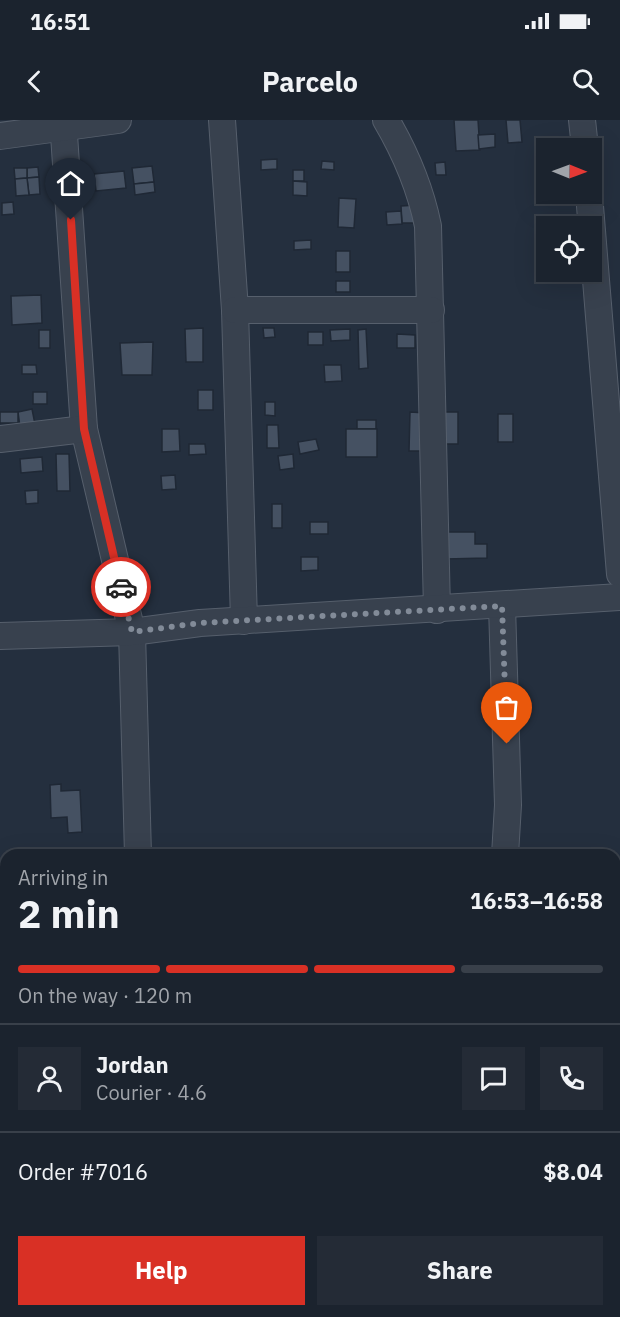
<!DOCTYPE html>
<meta charset="utf-8">
<style>
:root{--surface:#1b232e;--page:#242b36;--text:#f1f3f6;--muted:#a0a4aa;--line:#39404a;--accent:#d93025}
body{margin:0;font-family:"IBM Plex Sans",sans-serif;background:var(--page);color:var(--text);height:100vh;display:flex;flex-direction:column;font-size:22px;white-space:nowrap}
*{box-sizing:border-box;margin:0}
p{font-size:20px;color:var(--muted)}
.icon{flex:none;width:33px;height:33px;fill:none;stroke:currentColor;stroke-width:2;stroke-linecap:round;stroke-linejoin:round}
.map{position:relative;flex:1;overflow:hidden}
.panel{position:absolute;left:0px;top:729px;width:621px;height:468px;display:flex;flex-direction:column;background:var(--surface);border-radius:18px 18px 0 0;box-shadow:0 6px 24px #0002,0 0 0 2px var(--line)}
.panel>*{flex:none}
.needle{width:39px;rotate:91deg}
.tools{position:absolute;left:536px;top:18px;display:grid;gap:12px}
.tools a{display:grid;place-items:center;width:66px;height:66px;border-radius:0px;background:var(--surface);box-shadow:0 6px 24px #0002,0 0 0 2px var(--line);font-size:30px}
.pin{position:absolute;display:grid;place-items:center;width:51px;height:51px;color:#fff;margin:-62px -26px;border-radius:50% 50% 50% 0;rotate:-45deg;box-shadow:0 0 6px #0007}
.pin .icon{rotate:45deg}
.courier{position:absolute;display:grid;place-items:center;width:60px;height:60px;margin:-30px;border:4px solid #d93025;border-radius:50%;background:#fff;color:#222;box-shadow:0 2px 8px #0007}
.headline em{font-style:normal;font-weight:700}
.headline div{display:flex;flex-direction:column-reverse}
.headline{display:flex;align-items:center;justify-content:space-between;height:102px;padding:0 18px}
h1{font-size:39px;font-weight:700;line-height:45px}
.bar{display:grid;grid-template-columns:repeat(4,1fr);gap:9px 6px;align-content:center;height:72px;padding:0 18px}
.bar i{height:8px;border-radius:4px;background:var(--line)}
.bar .current{background:var(--accent)}
.bar p{grid-column:span 4}
.line{display:flex;align-items:center;gap:15px;padding:0 18px;border-top:2px solid var(--line)}
.line div{flex:1}
.round{display:grid;place-items:center;flex:none;width:63px;height:63px;border-radius:0px;background:var(--page)}
.button{display:flex;gap:12px;margin-top:auto;padding:12px 18px}
.button a{flex:1;height:69px;border-radius:0px;background:var(--accent);color:#fff;font-size:24px;font-weight:700;line-height:69px;text-align:center}
.button a+a{background:var(--page);color:var(--text)}
.status{display:flex;justify-content:space-between;align-items:center;height:42px;padding:0 30px;background:var(--surface);direction:ltr}
.status svg{height:16px;fill:currentColor}
header{display:flex;justify-content:space-between;align-items:center;height:78px;padding:0 18px;background:var(--surface);font-size:27px;font-weight:700}
.map>svg:first-child{display:block}
</style>
<div class="status"><b>16:51</b><svg viewBox="0 0 49 12"><path d="M0 12V9h3v3zM5 12V6h3v6zM10 12V3h3v9zM15 12V0h3v12zM26 1h20v11H26zM47 4h2v5h-2z"/></svg></div>
<header><svg class="icon" aria-label="back" viewBox="0 0 24 24"><path d="M15 5l-7 7 7 7"/></svg>Parcelo<svg class="icon" aria-label="search" viewBox="0 0 24 24"><circle cx="10" cy="10" r="6"/><path d="M15 15l6 6"/></svg></header>
<div class="map">
<svg width="620" height="1197" viewBox="0 0 620 1197">
<rect width="100%" height="100%" fill="#242f3e"/>
<g fill="#455162" stroke="#1f2835" stroke-width="1.5">
<path d="M454,0H478L480,30L456,31Z"/>
<path d="M506,0H520L522,22L508,23Z"/>
<path d="M495,14V27L479,29L478,15Z"/>
<path d="M277,39V49L261,50V40Z"/>
<path d="M322,41L334,42V50L321,49Z"/>
<path d="M445,42L446,55H436L435,43Z"/>
<path d="M152,46L154,62L134,64L132,48Z"/>
<path d="M38,47L39,57L27,58V48Z"/>
<path d="M14,48H27V58L15,59Z"/>
<rect x="293" y="50" width="11" height="11"/>
<path d="M124,51L126,68L96,71L94,54Z"/>
<path d="M39,57L40,74L29,75L27,58Z"/>
<path d="M27,58L29,75L16,76L15,59Z"/>
<path d="M293,61L307,62V76L293,75Z"/>
<path d="M154,62L155,72L135,75L134,64Z"/>
<path d="M339,78L356,79L354,108L338,107Z"/>
<path d="M13,82L14,94L2,95V83Z"/>
<path d="M417,85L418,103H402L401,86Z"/>
<path d="M401,91L402,104L387,105L386,92Z"/>
<path d="M311,120V129L294,130V121Z"/>
<rect x="336" y="131" width="14" height="21"/>
<rect x="336" y="161" width="14" height="11"/>
<path d="M41,175L42,203L12,205L11,176Z"/>
<path d="M203,208V242H186L185,209Z"/>
<path d="M263,208H274L275,217L264,218Z"/>
<path d="M350,209V220L331,221L330,210Z"/>
<path d="M366,209L368,248L359,249L358,210Z"/>
<rect x="39" y="210" width="11" height="18"/>
<rect x="308" y="212" width="15" height="13"/>
<path d="M397,214L415,215V228H397Z"/>
<path d="M153,222L152,255H122L120,223Z"/>
<path d="M22,245H36L37,254H22Z"/>
<path d="M324,245H341L342,261L325,262Z"/>
<rect x="198" y="270" width="15" height="20"/>
<rect x="33" y="272" width="14" height="12"/>
<path d="M265,282H275V296L265,295Z"/>
<path d="M32,289L35,304L20,307L18,292Z"/>
<rect x="0" y="292" width="18" height="11"/>
<path d="M410,292L426,293V331H409Z"/>
<rect x="444" y="292" width="14" height="32"/>
<rect x="498" y="294" width="15" height="28"/>
<rect x="357" y="300" width="19" height="9"/>
<path d="M267,305H278L279,328H267Z"/>
<path d="M162,309H179L180,331L162,332Z"/>
<rect x="346" y="309" width="31" height="28"/>
<path d="M316,319L319,330L300,334L298,322Z"/>
<path d="M189,324H205L206,334L189,335Z"/>
<path d="M56,334H69L70,371H57Z"/>
<path d="M293,334L294,348L280,350L278,336Z"/>
<path d="M42,337L43,351L21,353L20,339Z"/>
<path d="M175,355L176,369L162,370L161,356Z"/>
<path d="M38,370V383L26,384L25,371Z"/>
<rect x="272" y="384" width="10" height="24"/>
<rect x="310" y="402" width="18" height="12"/>
<path d="M445,412H475V424H487V438L445,439Z"/>
<path d="M301,437H318V450L301,451Z"/>
<path d="M61,664V671L80,670L82,712L68,713L67,697L51,698L50,665Z"/>
</g>
<g fill="none" stroke-linecap="round" stroke-linejoin="round">
<g stroke="#565f6c" stroke-width="28">
<g id="minor">
<path d="M63,0L84,309L132,512L138,735"/>
<path d="M222,0L235,190L244,501"/>
<path d="M386,0C406,34 420,67 428,106L437,490"/>
<path d="M582,0L585,28"/>
<path d="M0,16L118,0"/>
<path d="M589,74L620,454"/>
<path d="M235,190H431"/>
<path d="M0,319L84,309"/>
<path d="M502,486L508,685L505,735"/>
<path d="M0,516L132,512L200,503L620,477"/>
<path d="M615,1023H620"/>
<path d="M104,1197L110,1191"/>
<path d="M272,1197L286,1191"/>
<path d="M525,1197V1191"/>
</g>
</g>
<use href="#minor" stroke="#38414e" stroke-width="26"/>
</g>
<g fill="none" stroke-linecap="round" stroke-linejoin="round">
<path stroke="#828b98" stroke-width="6" stroke-dasharray="0 10.8" d="M121,467L132,512L200,503L502,486L507,624"/>
<path stroke="#d93025" stroke-width="8" d="M71,100L84,309L121,467"/>
</g>
</svg>
<div class="tools">
<a><svg class="needle" viewBox="-14 -14 28 28"><path d="M0-13l5 13h-10z" fill="#e53935"/><path d="M0 13l5-13h-10z" fill="#a0a4aa"/></svg></a>
<a><svg class="icon" aria-label="locate" viewBox="0 0 24 24"><circle cx="12" cy="12" r="6"/><path d="M12 2v4M12 18v4M2 12h4M18 12h4"/></svg></a>
</div>
<div class="pin" style="left:507px;top:624px;background:#ea580c"><svg class="icon" aria-label="bag" viewBox="0 0 24 24"><path d="M5 8h14l-1 12H6zM9 8a3 3 0 0 1 6 0"/></svg></div>
<div class="pin" style="left:71px;top:100px;background:#1f2937"><svg class="icon" aria-label="home" viewBox="0 0 24 24"><path d="M3 11l9-7 9 7M6 9v11h12V9"/></svg></div>
<div class="courier" style="left:121px;top:467px"><svg class="icon" aria-label="car" viewBox="0 0 24 24"><path d="M5 17H2v-5l4-1 3-4h7l3 4 3 1v5h-3M9 17h6M6 11h13"/><circle cx="7" cy="17" r="2"/><circle cx="17" cy="17" r="2"/></svg></div>
<section class="panel">
<div class="headline"><div><h1>2 min</h1><p>Arriving in</p></div><em>16:53–16:58</em></div>
<div class="bar"><i class="current"></i><i class="current"></i><i class="current"></i><i></i><p>On the way · 120 m</p></div>
<div class="line" style="height:108px"><a class="round"><svg class="icon" aria-label="person" viewBox="0 0 24 24"><circle cx="12" cy="8" r="4"/><path d="M4 21q1-7 8-7t8 7"/></svg></a><div><b>Jordan</b><p>Courier · 4.6</p></div><a class="round"><svg class="icon" aria-label="chat" viewBox="0 0 24 24"><path d="M4 5h16v11H9l-5 4z"/></svg></a><a class="round"><svg class="icon" aria-label="phone" viewBox="0 0 24 24"><path d="M5 4h4l2 5-3 2q2 4 5 5l2-3 5 2v4C11 20 4 13 5 4z"/></svg></a></div>
<div class="line" style="height:78px"><div>Order #7016</div><b>$8.04</b></div>
<div class="button"><a>Help</a><a>Share</a></div>
</section>
</div>
